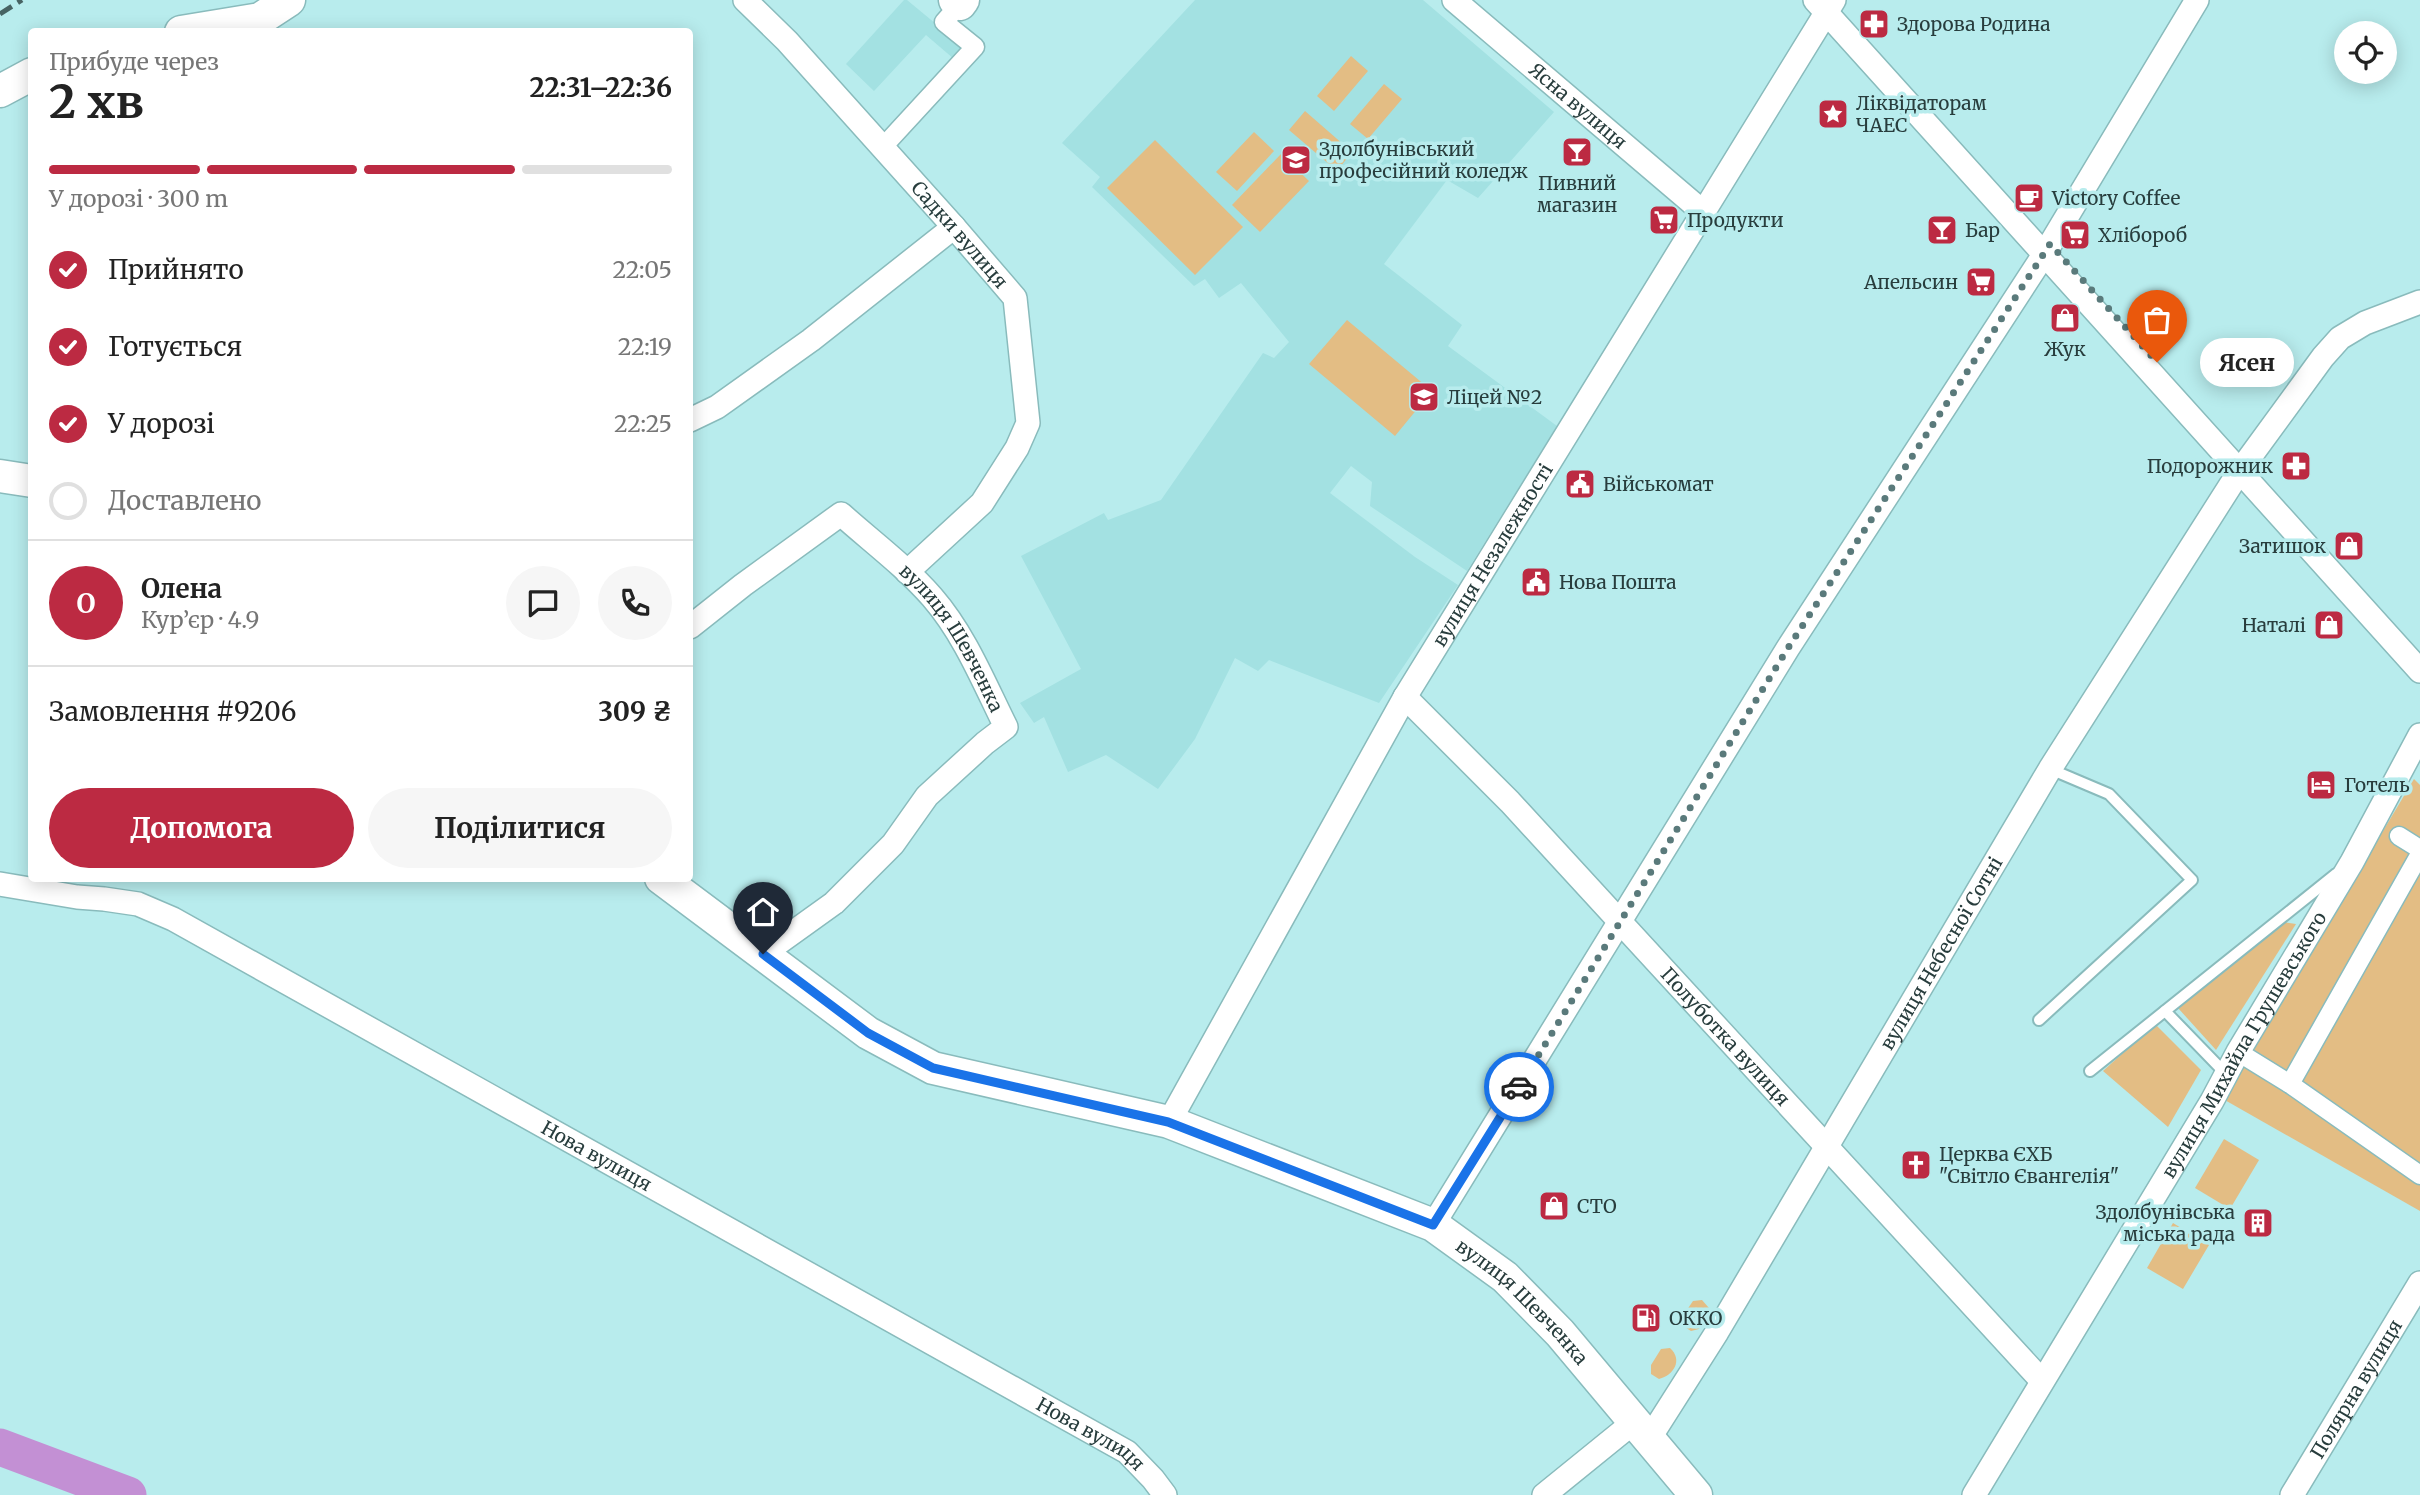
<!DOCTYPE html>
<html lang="uk">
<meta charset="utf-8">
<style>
:root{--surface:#fff;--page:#f6f6f6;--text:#222;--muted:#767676;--line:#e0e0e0;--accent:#bc2a42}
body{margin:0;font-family:Merriweather,serif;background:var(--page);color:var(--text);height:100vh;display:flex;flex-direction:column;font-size:26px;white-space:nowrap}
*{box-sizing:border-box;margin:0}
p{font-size:23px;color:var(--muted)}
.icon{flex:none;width:38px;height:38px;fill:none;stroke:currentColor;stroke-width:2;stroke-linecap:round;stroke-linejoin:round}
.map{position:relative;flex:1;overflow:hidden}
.panel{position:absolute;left:28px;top:28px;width:665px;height:854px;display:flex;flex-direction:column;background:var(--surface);border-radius:7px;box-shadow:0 4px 18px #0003}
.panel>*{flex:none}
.tools{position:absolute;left:2334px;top:21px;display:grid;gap:14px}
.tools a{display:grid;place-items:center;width:63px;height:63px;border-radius:50%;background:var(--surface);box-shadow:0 4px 18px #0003;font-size:35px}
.pin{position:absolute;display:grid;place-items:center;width:60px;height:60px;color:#fff;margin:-72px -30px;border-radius:50% 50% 50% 0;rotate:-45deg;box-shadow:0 0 7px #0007}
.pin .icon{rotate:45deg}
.courier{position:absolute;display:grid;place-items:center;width:70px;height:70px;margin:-35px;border:5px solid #1a73e8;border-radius:50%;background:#fff;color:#222;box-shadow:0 2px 9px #0007}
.bubble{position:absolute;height:49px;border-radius:24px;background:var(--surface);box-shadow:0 4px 18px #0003;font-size:23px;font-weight:700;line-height:49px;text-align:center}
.overview em{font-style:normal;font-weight:700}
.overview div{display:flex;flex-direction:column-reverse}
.overview{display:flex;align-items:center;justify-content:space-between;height:119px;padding:0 21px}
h1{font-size:46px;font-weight:700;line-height:52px}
.bar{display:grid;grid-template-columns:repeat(4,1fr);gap:10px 7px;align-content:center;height:84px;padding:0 21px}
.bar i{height:9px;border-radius:5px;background:var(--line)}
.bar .on{background:var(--accent)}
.bar p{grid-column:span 4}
.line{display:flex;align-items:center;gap:18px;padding:0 21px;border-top:2px solid var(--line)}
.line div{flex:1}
.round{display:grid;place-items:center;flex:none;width:74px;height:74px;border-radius:37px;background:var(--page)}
ol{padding:0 21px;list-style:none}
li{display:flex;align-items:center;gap:21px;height:77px}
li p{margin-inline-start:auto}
li .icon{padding:7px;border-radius:50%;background:var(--accent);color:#fff;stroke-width:4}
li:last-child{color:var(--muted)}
li i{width:38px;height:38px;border:4px solid var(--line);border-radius:50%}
.action{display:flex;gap:14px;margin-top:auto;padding:14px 21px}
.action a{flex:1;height:80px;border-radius:42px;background:var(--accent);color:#fff;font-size:28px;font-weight:700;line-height:80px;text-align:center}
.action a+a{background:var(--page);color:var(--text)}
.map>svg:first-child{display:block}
</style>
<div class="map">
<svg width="2420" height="1495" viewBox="0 0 2420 1495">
<rect width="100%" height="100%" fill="#b8eced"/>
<g fill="#a3e1e2">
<path d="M904,0H907L965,48L954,59L926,35L874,91L846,64Z"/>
<path d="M1195,0H1423L1554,112L1478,198L1447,180L1384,264L1462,325L1448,346L1557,426L1467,571L1370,506L1372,482L1351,466L1330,493L1415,557L1458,585L1379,703L1269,660L1258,671L1235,658L1195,739L1158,789L1106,755L1068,772L1044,717L1034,723L1020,703L1081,669L1021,556L1104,513L1108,520L1161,500L1263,353L1274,358L1289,342L1241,283L1219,298L1205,279L1194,286L1092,187L1100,177L1062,143Z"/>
</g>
<g fill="#e3bd84">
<path d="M1351,56L1368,71L1334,111L1317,96Z"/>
<path d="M1384,84L1402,99L1368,139L1350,124Z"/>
<path d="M1305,111L1352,152L1337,171L1289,130Z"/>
<path d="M1254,132L1274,151L1237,191L1216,172Z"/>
<path d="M1155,140L1243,227L1195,275L1107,188Z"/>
<path d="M1281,154L1309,181L1260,232L1232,205Z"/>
<path d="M1347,320L1432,391L1395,436L1309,364Z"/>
<path d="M2414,779L2420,785V1211L2223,1099Z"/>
<path d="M2283,922L2296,924L2216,1050L2178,1008Z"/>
<path d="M2155,1024L2201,1070L2168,1127L2103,1071Z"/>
<path d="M2224,1139L2259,1160L2230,1209L2195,1188Z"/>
<path d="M2173,1223L2209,1245L2183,1289L2147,1268Z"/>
<path d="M1702,1300L1709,1308V1313L1699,1329L1691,1331L1683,1326L1682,1317L1693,1301Z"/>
<path d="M1670,1348C1683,1360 1674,1375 1659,1379L1651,1374V1365L1661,1349Z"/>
</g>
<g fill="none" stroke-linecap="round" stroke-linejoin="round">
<path stroke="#c390d4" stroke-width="37" d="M0,1447L128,1495"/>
<g stroke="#89bbbc" stroke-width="14">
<g id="service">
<path d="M2165,1011L2227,1075"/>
<path d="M2039,1020L2192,880L2109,794L2050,769"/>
<path d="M2090,1071L2336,874"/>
</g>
</g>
<g stroke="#89bbbc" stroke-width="21">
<g id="pedestrian">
<path d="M882,148L975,47L944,22L960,4"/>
<path d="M2399,836L2420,849"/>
<path d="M2238,1052L2290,1084L2420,1175"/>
<path d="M2290,1084L2420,854"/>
</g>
</g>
<g stroke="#89bbbc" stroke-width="26">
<g id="minor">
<path id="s1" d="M745,0L787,41L954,227L1015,298L1028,423L1017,448L982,503L907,572"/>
<path id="s2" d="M1454,0L1703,212"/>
<path d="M1815,0L2420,671"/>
<path d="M690,420L717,407L811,340L954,227"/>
<path id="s3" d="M690,627L743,585L841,514C871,541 905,566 932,597C965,635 984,683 1006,727L985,743L927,796L893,844L834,903L763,954"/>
<path id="s4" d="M1405,697L1510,802L2042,1381"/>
<path id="s5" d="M0,884L77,897L104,899L138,904L173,919L1127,1452L1153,1479L1165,1495"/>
<path id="s6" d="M1169,1122L1405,697L1834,0"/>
<path d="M1433,1225L1788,648L2045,253L2197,0"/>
<path id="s7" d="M1649,1439L1717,1332L2050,769L2239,472L2323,357L2340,338L2365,323L2420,302"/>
<path d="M1544,1495L1634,1422"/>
<path id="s8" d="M1974,1495L2212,1101L2238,1052L2352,862L2420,735"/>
<path id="s9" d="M2292,1495L2420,1283"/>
</g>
</g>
<g stroke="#89bbbc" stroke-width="35">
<g id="secondary">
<path d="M955,0L960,4L963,0"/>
<path d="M181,32L260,19L289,0"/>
<path d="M0,91L32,74"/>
<path d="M0,476L32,481"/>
<path id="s10" d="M661,878L868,1033L933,1068L1169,1122L1433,1225L1505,1277L1560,1333L1696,1495"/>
</g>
</g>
<use href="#service" stroke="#fff" stroke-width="10"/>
<use href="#pedestrian" stroke="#fff" stroke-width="18"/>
<use href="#minor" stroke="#fff" stroke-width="23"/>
<use href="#secondary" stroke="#fff" stroke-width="32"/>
<path stroke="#476363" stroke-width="5" stroke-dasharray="14 7" stroke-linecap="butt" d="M0,14L22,0"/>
</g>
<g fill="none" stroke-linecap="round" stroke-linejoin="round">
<path stroke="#5a7a7b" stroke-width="7" stroke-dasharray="0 12.6" d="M1519,1087L1788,648L2050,244L2157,362"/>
<path stroke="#1a73e8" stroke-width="9" d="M763,954L868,1033L933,1068L1168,1122L1433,1225L1519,1087"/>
</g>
<defs>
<g id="pharmacy-square" transform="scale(1.575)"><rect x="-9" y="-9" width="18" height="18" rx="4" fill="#bc2a42" stroke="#b8eced"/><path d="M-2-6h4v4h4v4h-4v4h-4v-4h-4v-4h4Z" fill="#fff"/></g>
<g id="sight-square" transform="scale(1.575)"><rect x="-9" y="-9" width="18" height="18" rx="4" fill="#bc2a42" stroke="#b8eced"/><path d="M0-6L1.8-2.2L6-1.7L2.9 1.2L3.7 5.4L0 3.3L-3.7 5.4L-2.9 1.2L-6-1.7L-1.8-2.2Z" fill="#fff"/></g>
<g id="bar-square" transform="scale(1.575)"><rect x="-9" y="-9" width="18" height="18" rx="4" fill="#bc2a42" stroke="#b8eced"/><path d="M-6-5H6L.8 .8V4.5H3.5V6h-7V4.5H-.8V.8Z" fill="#fff"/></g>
<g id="university-square" transform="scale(1.575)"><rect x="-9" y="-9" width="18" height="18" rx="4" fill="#bc2a42" stroke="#b8eced"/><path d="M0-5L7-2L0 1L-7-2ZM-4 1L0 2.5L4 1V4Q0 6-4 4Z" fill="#fff"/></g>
<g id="cafe-square" transform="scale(1.575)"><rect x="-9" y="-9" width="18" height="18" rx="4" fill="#bc2a42" stroke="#b8eced"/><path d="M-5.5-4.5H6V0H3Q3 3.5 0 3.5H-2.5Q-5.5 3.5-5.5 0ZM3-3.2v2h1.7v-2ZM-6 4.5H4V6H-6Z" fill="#fff"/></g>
<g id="supermarket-square" transform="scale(1.575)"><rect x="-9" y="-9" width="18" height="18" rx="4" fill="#bc2a42" stroke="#b8eced"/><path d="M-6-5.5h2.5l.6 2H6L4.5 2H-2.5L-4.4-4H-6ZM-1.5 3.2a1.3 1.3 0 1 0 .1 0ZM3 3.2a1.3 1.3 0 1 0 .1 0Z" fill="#fff"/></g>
<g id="shop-square" transform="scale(1.575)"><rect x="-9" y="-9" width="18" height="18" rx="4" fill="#bc2a42" stroke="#b8eced"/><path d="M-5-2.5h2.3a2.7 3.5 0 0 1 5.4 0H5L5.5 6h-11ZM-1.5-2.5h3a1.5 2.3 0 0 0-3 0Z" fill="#fff"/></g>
<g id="school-square" transform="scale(1.575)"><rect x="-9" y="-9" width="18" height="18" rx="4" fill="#bc2a42" stroke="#b8eced"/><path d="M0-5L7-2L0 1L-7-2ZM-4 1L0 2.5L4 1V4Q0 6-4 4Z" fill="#fff"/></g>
<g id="civic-square" transform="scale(1.575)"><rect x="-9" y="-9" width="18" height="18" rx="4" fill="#bc2a42" stroke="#b8eced"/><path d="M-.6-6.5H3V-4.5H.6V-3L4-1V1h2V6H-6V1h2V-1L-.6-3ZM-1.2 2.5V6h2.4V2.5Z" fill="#fff"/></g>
<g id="hotel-square" transform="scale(1.575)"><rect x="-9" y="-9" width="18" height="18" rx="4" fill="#bc2a42" stroke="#b8eced"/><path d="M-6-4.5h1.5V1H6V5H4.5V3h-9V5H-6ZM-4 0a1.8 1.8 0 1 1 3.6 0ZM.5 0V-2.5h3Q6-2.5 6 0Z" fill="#fff"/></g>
<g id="church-square" transform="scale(1.575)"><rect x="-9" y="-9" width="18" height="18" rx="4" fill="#bc2a42" stroke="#b8eced"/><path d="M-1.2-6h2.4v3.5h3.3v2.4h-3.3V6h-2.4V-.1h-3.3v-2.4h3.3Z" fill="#fff"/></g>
<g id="building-square" transform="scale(1.575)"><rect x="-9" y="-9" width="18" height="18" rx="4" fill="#bc2a42" stroke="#b8eced"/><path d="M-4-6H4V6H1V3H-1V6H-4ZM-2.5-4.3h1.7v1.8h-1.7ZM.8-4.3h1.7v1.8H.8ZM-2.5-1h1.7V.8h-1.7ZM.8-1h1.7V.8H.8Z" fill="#fff"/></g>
<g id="fuel-square" transform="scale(1.575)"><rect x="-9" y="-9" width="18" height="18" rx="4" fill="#bc2a42" stroke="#b8eced"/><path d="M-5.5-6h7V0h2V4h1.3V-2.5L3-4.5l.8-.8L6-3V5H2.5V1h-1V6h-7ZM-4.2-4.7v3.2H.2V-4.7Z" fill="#fff"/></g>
</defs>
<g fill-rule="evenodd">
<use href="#pharmacy-square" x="1874" y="24"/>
<use href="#sight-square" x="1833" y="114"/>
<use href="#bar-square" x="1577" y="152"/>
<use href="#university-square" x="1296" y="160"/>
<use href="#cafe-square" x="2029" y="198"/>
<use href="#supermarket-square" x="1664" y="220"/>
<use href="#bar-square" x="1942" y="230"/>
<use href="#supermarket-square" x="2075" y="235"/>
<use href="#supermarket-square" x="1981" y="282"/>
<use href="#shop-square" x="2065" y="318"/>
<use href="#school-square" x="1424" y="397"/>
<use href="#pharmacy-square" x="2296" y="466"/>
<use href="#civic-square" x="1580" y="484"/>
<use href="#shop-square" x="2349" y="546"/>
<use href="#civic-square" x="1536" y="582"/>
<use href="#shop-square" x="2329" y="625"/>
<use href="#hotel-square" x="2321" y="785"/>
<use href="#church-square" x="1916" y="1165"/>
<use href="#shop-square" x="1554" y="1206"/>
<use href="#building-square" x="2258" y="1223"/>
<use href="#fuel-square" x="1646" y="1318"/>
</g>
<g text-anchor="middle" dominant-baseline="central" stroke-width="7" stroke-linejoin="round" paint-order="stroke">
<g font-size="19" fill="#283d3d" stroke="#b8eced" text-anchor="start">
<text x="1897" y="24">Здорова Родина</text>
<text x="1856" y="103">Ліквідаторам<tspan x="1856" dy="22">ЧАЕС</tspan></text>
<text x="1319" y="149">Здолбунівський<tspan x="1319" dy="22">професійний коледж</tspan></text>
<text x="1577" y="183" text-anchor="middle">Пивний<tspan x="1577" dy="22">магазин</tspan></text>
<text x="2052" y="198">Victory Coffee</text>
<text x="1687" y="220">Продукти</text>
<text x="1965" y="230">Бар</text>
<text x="2098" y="235">Хлібороб</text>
<text x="1958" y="282" text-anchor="end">Апельсин</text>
<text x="2065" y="349" text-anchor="middle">Жук</text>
<text x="1447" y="397">Ліцей №2</text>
<text x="2273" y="466" text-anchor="end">Подорожник</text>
<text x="1603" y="484">Вiйськомат</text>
<text x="2326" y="546" text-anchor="end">Затишок</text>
<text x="1559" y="582">Нова Пошта</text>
<text x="2306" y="625" text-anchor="end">Наталі</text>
<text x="2344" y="785">Готель</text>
<text x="1939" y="1154">Церква ЄХБ<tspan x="1939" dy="22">"Світло Євангелія"</tspan></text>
<text x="1577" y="1206">СТО</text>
<text x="2235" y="1212" text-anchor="end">Здолбунівська<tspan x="2235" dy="22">міська рада</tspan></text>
<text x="1669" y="1318">ОККО</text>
</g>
<g font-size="19" fill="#283d3d" stroke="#b8eced">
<text stroke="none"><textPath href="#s2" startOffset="163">Ясна вулиця</textPath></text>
<text stroke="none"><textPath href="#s1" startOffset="318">Садки вулиця</textPath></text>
<text stroke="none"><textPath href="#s6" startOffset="653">вулиця Незалежності</textPath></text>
<text stroke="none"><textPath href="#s3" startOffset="357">вулиця Шевченка</textPath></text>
<text stroke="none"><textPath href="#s7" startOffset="567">вулиця Небесної Сотні</textPath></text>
<text stroke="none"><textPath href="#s4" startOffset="467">Полуботка вулиця</textPath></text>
<text stroke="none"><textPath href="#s8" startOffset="525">вулиця Михайла Грушевського</textPath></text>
<text stroke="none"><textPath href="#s5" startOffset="663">Нова вулиця</textPath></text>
<text stroke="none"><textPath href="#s10" startOffset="976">вулиця Шевченка</textPath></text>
<text stroke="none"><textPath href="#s9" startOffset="124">Полярна вулиця</textPath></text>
<text stroke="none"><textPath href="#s5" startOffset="1230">Нова вулиця</textPath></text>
</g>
</g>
</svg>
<div class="tools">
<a><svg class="icon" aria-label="locate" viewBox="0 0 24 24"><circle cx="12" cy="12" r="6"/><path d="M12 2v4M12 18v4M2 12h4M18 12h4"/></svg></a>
</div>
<div class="pin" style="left:2157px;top:362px;background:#ea580c"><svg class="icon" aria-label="bag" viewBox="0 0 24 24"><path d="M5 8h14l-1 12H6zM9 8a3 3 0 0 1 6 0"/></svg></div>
<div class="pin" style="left:763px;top:954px;background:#1f2937"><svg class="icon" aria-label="home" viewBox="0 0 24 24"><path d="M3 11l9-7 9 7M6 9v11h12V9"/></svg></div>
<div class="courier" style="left:1519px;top:1087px"><svg class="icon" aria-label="car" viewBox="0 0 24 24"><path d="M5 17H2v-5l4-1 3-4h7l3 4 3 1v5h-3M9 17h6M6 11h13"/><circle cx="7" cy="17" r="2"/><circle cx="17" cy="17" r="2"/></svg></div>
<div class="bubble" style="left:2200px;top:338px;width:94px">Ясен</div>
<section class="panel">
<div class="overview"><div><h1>2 хв</h1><p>Прибуде через</p></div><em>22:31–22:36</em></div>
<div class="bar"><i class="on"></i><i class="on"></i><i class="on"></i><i></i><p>У дорозі · 300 m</p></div>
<ol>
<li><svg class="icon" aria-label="check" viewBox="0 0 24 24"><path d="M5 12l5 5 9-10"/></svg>Прийнято<p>22:05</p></li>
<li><svg class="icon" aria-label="check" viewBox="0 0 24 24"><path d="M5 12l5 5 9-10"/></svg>Готується<p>22:19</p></li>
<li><svg class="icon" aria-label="check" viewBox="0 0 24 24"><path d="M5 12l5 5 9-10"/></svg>У дорозі<p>22:25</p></li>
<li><i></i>Доставлено</li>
</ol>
<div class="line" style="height:126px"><b class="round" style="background:var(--accent);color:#fff">О</b><div><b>Олена</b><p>Кур’єр · 4.9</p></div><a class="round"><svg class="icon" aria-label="chat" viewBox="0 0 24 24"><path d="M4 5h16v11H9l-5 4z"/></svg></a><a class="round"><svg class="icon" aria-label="phone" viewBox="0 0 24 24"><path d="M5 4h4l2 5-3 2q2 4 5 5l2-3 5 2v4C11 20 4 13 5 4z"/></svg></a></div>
<div class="line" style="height:91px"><div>Замовлення #9206</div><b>309 ₴</b></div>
<div class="action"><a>Допомога</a><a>Поділитися</a></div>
</section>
</div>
